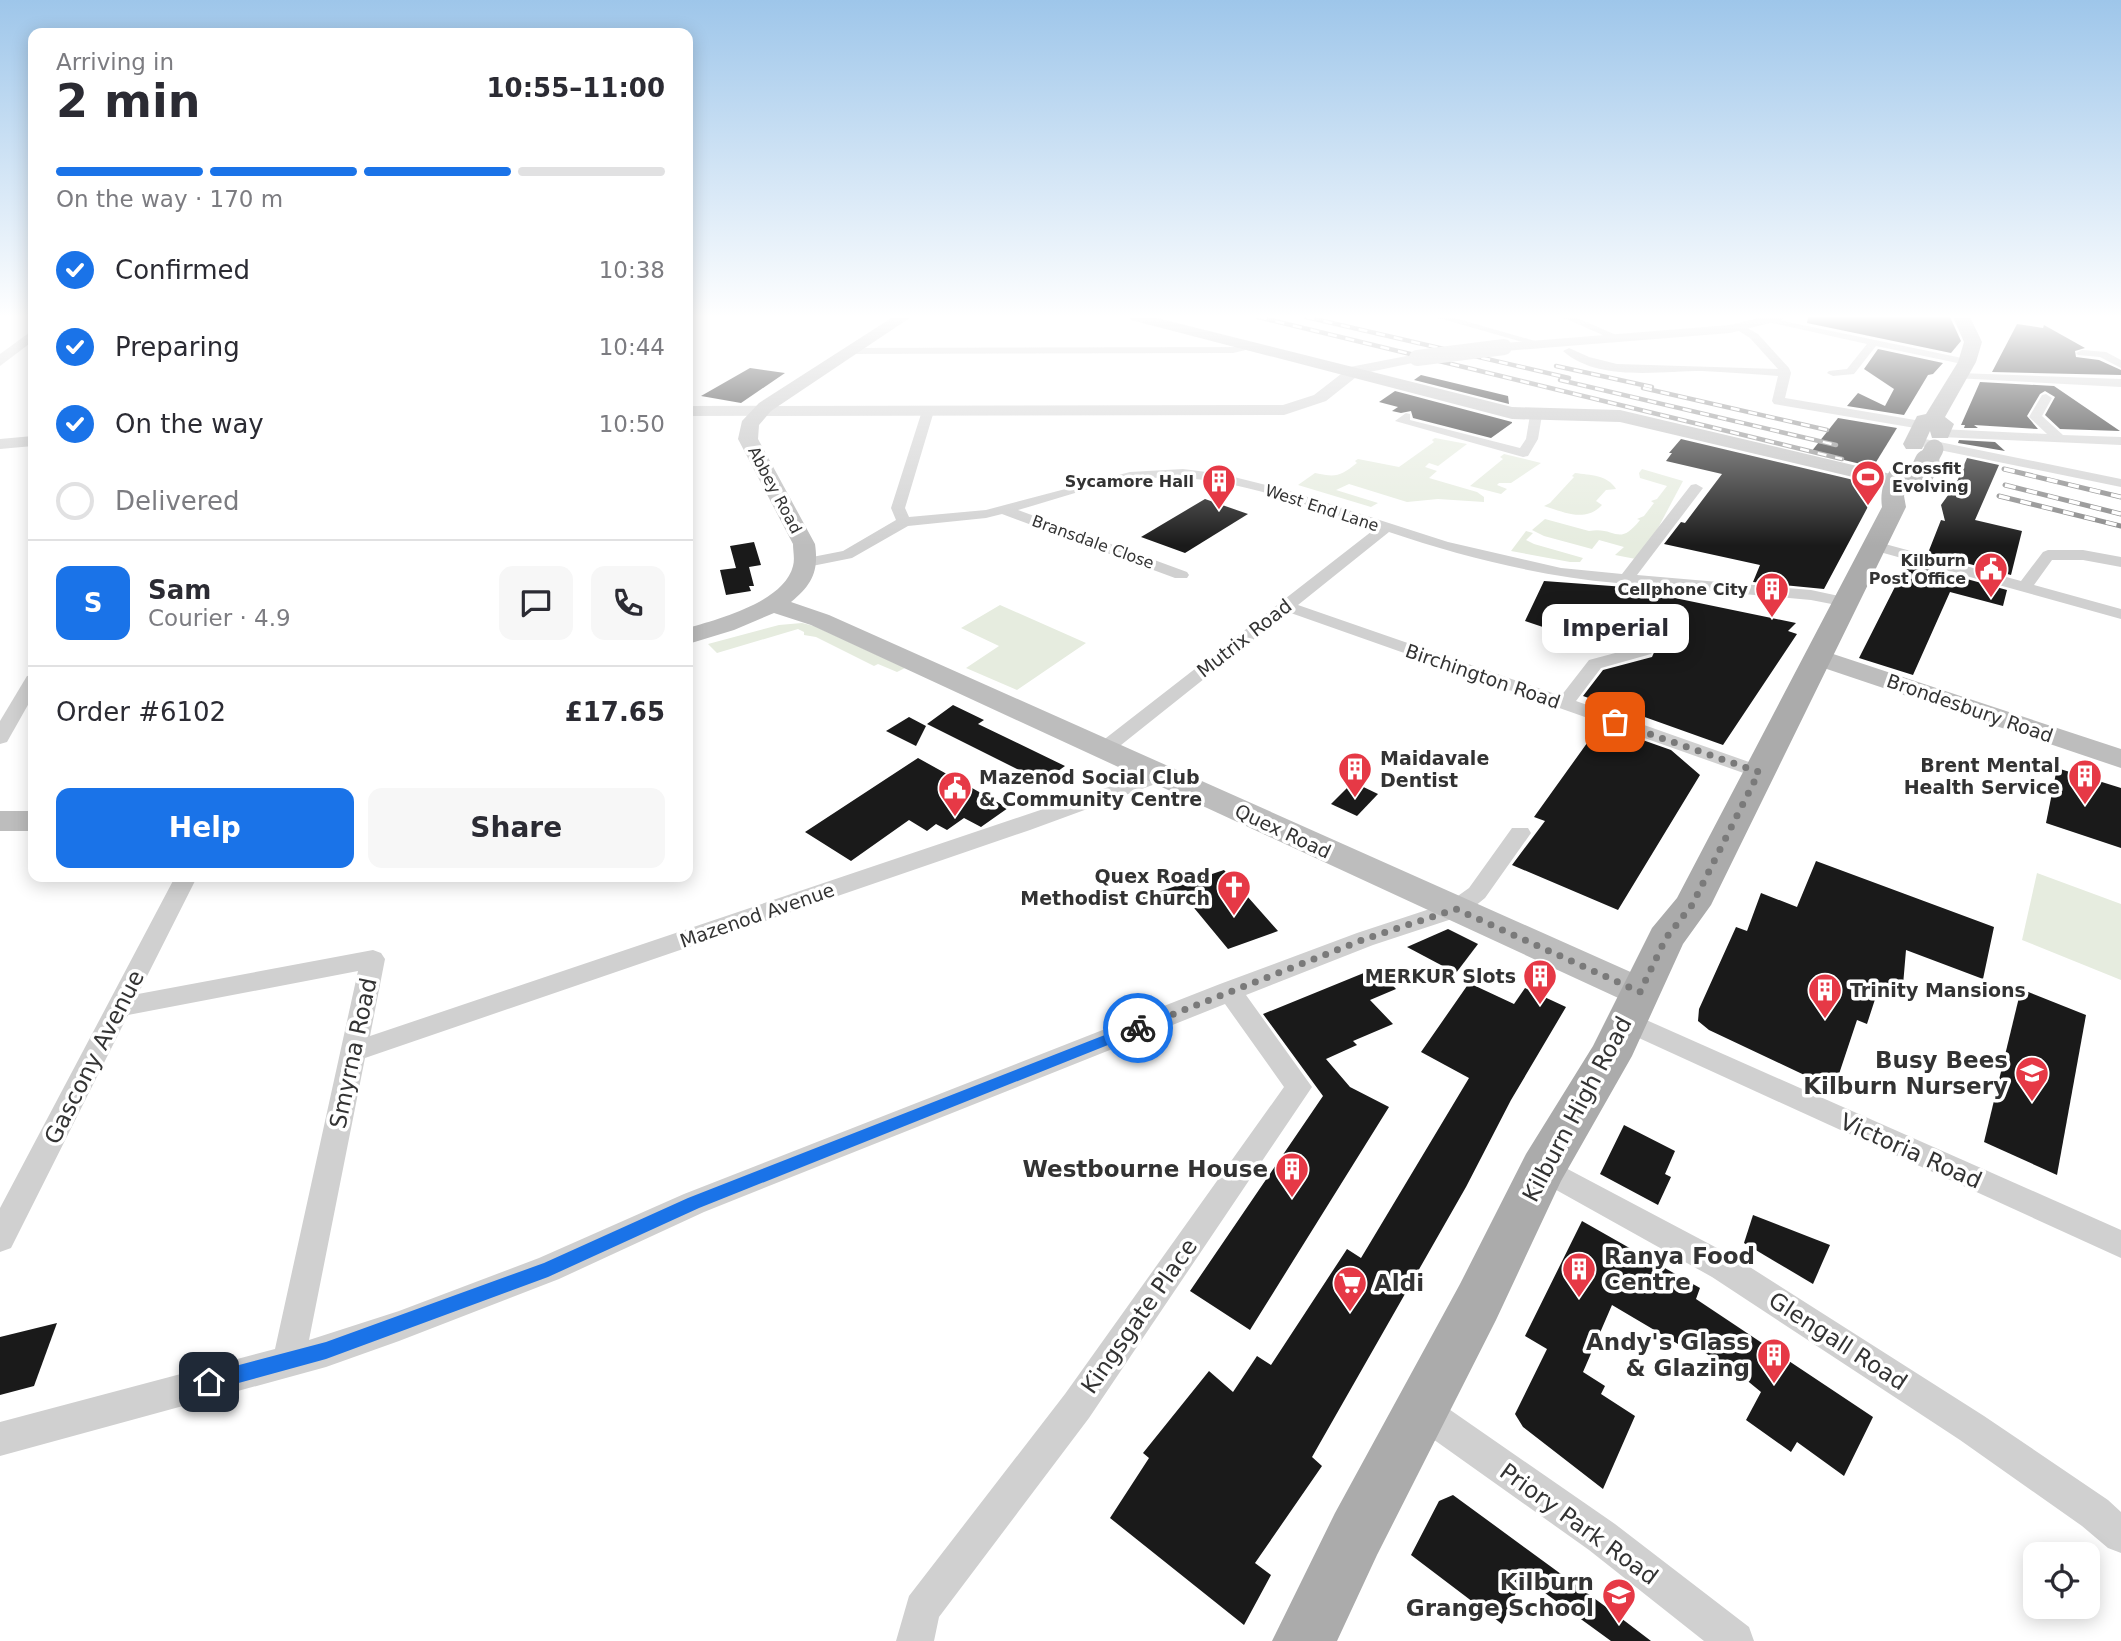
<!DOCTYPE html>
<meta charset="utf-8">
<style>
:root{--surface:#fff;--page:#f7f7f7;--text:#2b2b33;--muted:#7c7c81;--line:#e1e1e2;--accent:#1a73e8}
body{margin:0;font-family:"DejaVu Sans",sans-serif;background:var(--page);color:var(--text);height:100vh;display:flex;flex-direction:column;font-size:26px;white-space:nowrap}
*{box-sizing:border-box;margin:0}
p{font-size:23px;color:var(--muted)}
.icon{flex:none;width:38px;height:38px;fill:none;stroke:currentColor;stroke-width:2;stroke-linecap:round;stroke-linejoin:round}
.map{position:relative;flex:1;overflow:hidden}
.sheet{position:absolute;left:28px;top:28px;width:665px;height:854px;display:flex;flex-direction:column;background:var(--surface);border-radius:14px;box-shadow:0 4px 18px #0003}
.sheet>*{flex:none}
.controls{position:absolute;left:2023px;top:1542px;display:grid;gap:14px}
.controls a{display:grid;place-items:center;width:77px;height:77px;border-radius:14px;background:var(--surface);box-shadow:0 4px 18px #0003;font-size:35px}
.pin{position:absolute;display:grid;place-items:center;width:60px;height:60px;color:#fff;margin:-30px;border-radius:14px;box-shadow:0 4px 10px #0006}
.courier{position:absolute;display:grid;place-items:center;width:70px;height:70px;margin:-35px;border:5px solid #1a73e8;border-radius:50%;background:#fff;color:#222;box-shadow:0 2px 9px #0007}
.bubble{position:absolute;height:49px;border-radius:14px;background:var(--surface);box-shadow:0 4px 18px #0003;font-size:23px;font-weight:700;line-height:49px;text-align:center}
.headline em{font-style:normal;font-weight:700}
.headline div{display:flex;flex-direction:column-reverse}
.headline{display:flex;align-items:center;justify-content:space-between;height:119px;padding:0 28px}
h1{font-size:46px;font-weight:700;line-height:52px}
.bar{display:grid;grid-template-columns:repeat(4,1fr);gap:10px 7px;align-content:center;height:84px;padding:0 28px}
.bar i{height:9px;border-radius:5px;background:var(--line)}
.bar .current{background:var(--accent)}
.bar p{grid-column:span 4}
.line{display:flex;align-items:center;gap:18px;padding:0 28px;border-top:2px solid var(--line)}
.line div{flex:1}
.round{display:grid;place-items:center;flex:none;width:74px;height:74px;border-radius:14px;background:var(--page)}
ol{padding:0 28px;list-style:none}
li{display:flex;align-items:center;gap:21px;height:77px}
li p{margin-inline-start:auto}
li .icon{padding:7px;border-radius:50%;background:var(--accent);color:#fff;stroke-width:4}
li:last-child{color:var(--muted)}
li i{width:38px;height:38px;border:4px solid var(--line);border-radius:50%}
.primary-button{display:flex;gap:14px;margin-top:auto;padding:14px 28px}
.primary-button a{flex:1;height:80px;border-radius:14px;background:var(--accent);color:#fff;font-size:28px;font-weight:700;line-height:80px;text-align:center}
.primary-button a+a{background:var(--page);color:var(--text)}
.map>svg:first-child{display:block}
</style>
<div class="map">
<svg width="2121" height="1641" viewBox="0 0 2121 1641">
<rect width="100%" height="100%" fill="#fff"/>
<g fill="#e6ecdf">
<path d="M1435,438L1467,444L1438,466L1429,463L1425,467L1437,471L1429,478L1477,492L1484,497V502L1438,499L1407,502L1349,484L1336,490L1378,503L1371,507L1298,485L1315,473C1337,478 1340,476 1357,463L1355,461L1358,459L1399,467L1434,442L1432,440Z"/>
<path d="M1504,454L1541,463L1511,483H1499L1497,485L1507,489L1501,494L1470,486L1503,459L1500,457Z"/>
<path d="M1642,469L1683,481L1641,560L1615,555L1624,547L1599,540L1592,549L1544,536L1532,530L1545,519L1589,531C1616,526 1618,548 1640,520L1637,519L1644,516L1654,503L1651,501L1657,499L1667,486L1640,478L1639,473Z"/>
<path d="M1575,473C1590,475 1608,475 1616,489L1606,490L1596,501L1602,505C1585,523 1564,512 1544,506L1550,503L1574,477L1572,476Z"/>
<path d="M1526,531L1533,533L1526,540L1534,544L1583,558L1580,562H1570L1511,551Z"/>
<path d="M1000,605L1086,643L1017,690L966,668L999,646L961,628Z"/>
<path d="M802,623L814,626L905,668L897,672L878,664L874,666L816,637L804,635V632L798,629L717,653L708,644L779,625Z"/>
<path d="M2037,873L2121,904V980L2022,940Z"/>
</g>
<g fill="#1a1a1a">
<path d="M1808,317H1950L1961,341L1951,353L1807,323Z"/>
<path d="M2017,324L2043,328L2044,325L2085,348L2075,351L2076,357L2099,360L2121,370V375L1992,372Z"/>
<path d="M1878,349L1943,363L1933,374L1928,375L1904,415L1847,406L1858,393L1885,406L1894,389L1864,369Z"/>
<path d="M750,368L785,373L741,403L701,396Z"/>
<path d="M1421,375L1508,396L1509,404L1414,380Z"/>
<path d="M1980,382L2054,386L2120,431L2060,429L2045,415L2055,397L2045,391L2040,394L2027,416L2038,429L1974,425L1978,428H1964L1965,425H1961Z"/>
<path d="M1395,391L1512,422V423L1491,438L1413,418L1411,411L1401,413L1392,411L1398,407L1379,402Z"/>
<path d="M1838,418L1897,428L1873,467L1811,452Z"/>
<path d="M1681,439L1879,486L1824,589L1753,582L1760,565L1664,544L1681,522L1685,523L1722,474L1666,461L1672,453H1669Z"/>
<path d="M1959,440L1995,442L2005,451L1958,443Z"/>
<path d="M1967,458L1999,465L1975,520L2022,531L2011,575L1928,553L1941,520L1945,521L1941,505L1956,484Z"/>
<path d="M1205,499L1248,514L1185,553L1141,537Z"/>
<path d="M754,542L761,565L749,567L754,586H749L751,591L726,595L720,570L736,568L730,546Z"/>
<path d="M1906,565L1922,569L1923,567L2007,590L2003,606L1950,592L1913,675L1859,658Z"/>
<path d="M1544,581L1666,590L1670,597L1796,623L1788,631L1797,634L1723,745L1625,710L1634,719L1611,710L1614,707L1583,696L1603,670L1652,657L1656,648L1651,643L1644,642L1614,651L1525,621Z"/>
<path d="M953,705L984,720L978,724L1065,766L1043,782L927,724Z"/>
<path d="M909,717L926,726L916,746L886,731Z"/>
<path d="M1600,725L1671,750L1700,775L1618,910L1512,865L1545,821L1534,817Z"/>
<path d="M918,758L1008,808L981,827L964,818L947,830L936,824L927,831L909,820L851,861L805,832Z"/>
<path d="M2057,768L2121,788V848L2046,823Z"/>
<path d="M1353,782L1378,794L1357,816L1331,804Z"/>
<path d="M1816,861L1994,927L1983,979L1906,950L1902,997L1880,984L1867,1024L1857,1020L1834,1089L1709,1030L1698,1021L1699,1009L1736,927L1747,931L1761,893L1797,907Z"/>
<path d="M1224,870L1278,931L1228,949L1190,903H1137V899Z"/>
<path d="M1448,929L1478,944L1456,973L1407,947Z"/>
<path d="M1376,968L1396,989L1370,1000L1393,1024L1353,1041L1357,1045L1326,1059L1350,1087L1389,1107L1250,1330L1190,1291L1323,1096L1263,1014Z"/>
<path d="M1469,983L1514,1004L1525,988L1566,1007L1511,1100L1466,1187L1312,1457L1322,1466L1255,1563L1271,1575L1244,1625L1110,1518L1149,1458L1143,1453L1209,1371L1233,1392L1257,1356L1271,1365L1347,1249L1361,1258L1469,1078L1421,1052Z"/>
<path d="M2021,989L2086,1015L2057,1175L1984,1142Z"/>
<path d="M1624,1125L1675,1151L1665,1174L1671,1177L1658,1205L1600,1174Z"/>
<path d="M1753,1215L1830,1245L1813,1284L1744,1243Z"/>
<path d="M1582,1221L1700,1288L1696,1299L1873,1417L1844,1476L1797,1442L1791,1452L1746,1420L1761,1392L1744,1378L1681,1337L1678,1344L1612,1305L1583,1372L1605,1386L1601,1394L1635,1416L1603,1489L1523,1427L1515,1414L1547,1349L1525,1336Z"/>
<path d="M57,1323L34,1386L0,1395V1337Z"/>
<path d="M1453,1495L1613,1612L1651,1641H1611L1523,1577L1502,1624L1411,1555L1439,1501Z"/>
</g>
<g fill="none" stroke-linecap="round" stroke-linejoin="round">
<g fill="#d0d0d0" fill-rule="evenodd">
<path d="M1435,317H1451L1549,345L1544,348Z"/>
<path d="M1562,317H1575L1623,338L1614,340Z"/>
<path d="M1763,317L1967,359L1973,362L1967,365L1876,346L1854,374L1833,376L1827,373L1829,371L1847,369L1867,344L1763,321Z"/>
<path d="M1740,324L1758,334L1789,368L1791,373L1785,398L1921,421L1927,425L1921,429L1774,404L1772,401L1778,376C1753,374 1727,372 1702,371C1659,371 1598,382 1563,351L1569,348L1589,357L1617,364L1778,369L1750,338L1736,329V325Z"/>
<path d="M1250,343L1254,344V348L1233,353L851,354L845,351L851,348L1233,347Z"/>
<path d="M2082,350L2106,352L2121,360V368L2100,357L2078,355L2076,353Z"/>
<path d="M1959,373L2121,379V387L1955,378V374Z"/>
<path d="M2046,394L2052,398L2042,416L2063,435L2121,437V445L1940,437L1934,433L1940,429L2047,434L2029,417L2042,395Z"/>
<path d="M928,407L934,411L905,508L909,517L986,510L1130,472L1183,469L1222,474L1286,490L1448,542L1561,568L1622,574L1691,485L1696,484L1703,488L1637,575L1811,590L1853,599L1855,602L1847,607L1811,600L1630,584L1624,586L1617,583C1539,576 1463,557 1389,532L1298,605L1561,696L1589,660L1645,645L1651,646L1654,650L1651,654L1601,668L1576,701L1766,768L1769,772L1766,776H1752L1288,612L1111,753L1104,755L1094,749L1097,745L1376,528C1297,503 1216,468 1131,480C1093,485 1055,500 1018,510L1187,572L1189,575L1187,578H1175L1002,514L986,518L908,526L852,558L807,567L802,565L799,562L802,559L843,551L896,520L891,508L922,411Z"/>
<path d="M1536,411L1542,415L1538,439L1528,456L1523,457L1395,421L1406,413L1410,414V420L1520,448L1526,439L1530,415Z"/>
<path d="M1915,437L2121,479V487L1910,444L1909,441Z"/>
<path d="M1874,541L2021,581L2043,552L2048,550H2083L2121,557V567L2083,560H2052L2034,585L2121,609V619L1869,549L1866,546L1869,543Z"/>
<path d="M33,675V696L7,742L0,744V721L27,676Z"/>
<path d="M1162,769L1169,771L1172,775L1169,779L1030,830L365,1058L309,1340L399,1311L539,1258L684,1194L1220,984L1357,933L1448,903L1469,888L1512,828H1528L1531,833L1485,898L1464,915L1373,945L1246,995L1312,1087L1089,1418L939,1617L934,1641H896L909,1596L1065,1394L1284,1087L1225,1004L704,1212L559,1279L399,1341L326,1367L0,1456V1422L275,1349L358,971L128,1015L11,1248L0,1252V1208L175,877H197L138,994L373,950L381,953L385,959L370,1036Z"/>
<path d="M1626,1011L2121,1230V1258L1617,1028L1613,1021L1617,1014Z"/>
<path d="M1543,1156L1734,1257L1984,1416L2108,1500L2121,1512V1553L2108,1548L2082,1526L1960,1440L1712,1277L1533,1177L1529,1168L1533,1159Z"/>
<path d="M1421,1393L1433,1398L1615,1524L1749,1627L1754,1641H1704L1589,1550L1409,1422L1404,1410L1409,1398Z"/>
</g>
<g fill="#d0d0d0" fill-rule="evenodd">
<path d="M1762,317H1784L1782,320L1730,333L1504,351L1497,347L1504,343L1730,325Z"/>
<path d="M33,330V341L0,366V354Z"/>
<path d="M1417,354L1424,358L1422,361L1360,374L1326,401L1284,415L688,416V406L1283,405L1314,395L1350,367Z"/>
<path d="M33,436V446L0,449V439Z"/>
</g>
<g fill="#bdbdbd" fill-rule="evenodd">
<path d="M893,317H911L771,411L759,425L758,439L815,544C819,571 812,585 791,602L829,615L1653,982L1658,992L1653,1002L1640,1006L1627,1002L811,625L774,613L734,630L688,644V628C719,619 784,602 793,566C795,559 793,551 793,544L738,439L742,421L759,403Z"/>
<path d="M1128,317H1153L1512,407L1620,410L1895,475L1902,477L1905,481L1902,485L1895,487L1620,422L1512,419L1131,320Z"/>
<path d="M1818,649L2121,749V768L1809,663L1805,657L1809,651Z"/>
<rect x="0" y="811" width="33" height="20"/>
</g>
<g fill="#ababab" fill-rule="evenodd">
<path d="M1953,317H1970L1982,342L1976,362L1945,417L1954,424L1948,438H1932L1930,431L1922,449H1906L1903,444L1917,416L1926,414L1958,362L1964,342Z"/>
<path d="M1899,467L1907,469L1910,474L1904,496L1906,507L1711,905L1683,944L1632,1056L1561,1181L1496,1320L1377,1555L1337,1641H1272L1335,1513L1460,1284L1526,1154L1593,1046L1652,928L1677,898L1882,507C1880,494 1883,480 1891,469Z"/>
</g>
<g stroke="#888" stroke-width="4.5">
<g id="rail-far1">
<path d="M1258,317L1842,459"/>
<path d="M1306,317L1569,378"/>
<path d="M1556,366L1652,387"/>
<path d="M1560,380L1836,445"/>
<path d="M1643,388L1827,430"/>
</g>
</g>
<g stroke="#888" stroke-width="5">
<g id="rail">
<path d="M2004,469L2121,497"/>
<path d="M2005,485L2121,514"/>
<path d="M1999,496L2121,526"/>
</g>
</g>
<use href="#rail-far1" stroke="#fff" stroke-width="2.5" stroke-dasharray="9" stroke-linecap="butt"/>
<use href="#rail" stroke="#fff" stroke-width="3.5" stroke-dasharray="11" stroke-linecap="butt"/>
<path stroke="#d0d0d0" stroke-width="16" d="M1417,358L1504,347"/>
<path stroke="#ababab" stroke-width="19" d="M1926,464L1934,449"/>
<path stroke="#ababab" stroke-width="25" d="M1919,479L1927,462"/>
</g>
<linearGradient id="sky" x2="0" y2="1"><stop stop-color="#9ec6ea"/><stop offset="0.58" stop-color="#fff"/><stop offset="1" stop-color="#fff" stop-opacity="0"/></linearGradient>
<rect width="2121" height="546" fill="url(#sky)"/>
<path fill="#1a73e8" d="M1138,1022L1143,1024V1031L699,1208L548,1277L326,1359L209,1391L203,1388L201,1382L203,1376L209,1373L326,1342L544,1263L688,1198Z"/>
<g fill="none" stroke-linecap="round" stroke-linejoin="round">
<path stroke="#7a7a7a" stroke-width="7" stroke-dasharray="0 12.6" d="M1138,1028L1365,939L1456,909L1640,992L1666,938L1692,905L1759,772L1615,722"/>
</g>
<defs>
<g id="stadium-pin" transform="scale(1.75)"><path d="M0 17L-7.5 6A9.5 9.5 0 1 1 7.5 6Z" fill="#e63946" stroke="#fff"/><path d="M0-5a6.5 5 0 1 0 0 10a6.5 5 0 1 0 0-10ZM-3.5-1.8h7v3.6h-7Z" fill="#fff"/></g>
<g id="building-pin" transform="scale(1.75)"><path d="M0 17L-7.5 6A9.5 9.5 0 1 1 7.5 6Z" fill="#e63946" stroke="#fff"/><path d="M-4-6H4V6H1V3H-1V6H-4ZM-2.5-4.3h1.7v1.8h-1.7ZM.8-4.3h1.7v1.8H.8ZM-2.5-1h1.7V.8h-1.7ZM.8-1h1.7V.8H.8Z" fill="#fff"/></g>
<g id="civic-pin" transform="scale(1.75)"><path d="M0 17L-7.5 6A9.5 9.5 0 1 1 7.5 6Z" fill="#e63946" stroke="#fff"/><path d="M-.6-6.5H3V-4.5H.6V-3L4-1V1h2V6H-6V1h2V-1L-.6-3ZM-1.2 2.5V6h2.4V2.5Z" fill="#fff"/></g>
<g id="church-pin" transform="scale(1.75)"><path d="M0 17L-7.5 6A9.5 9.5 0 1 1 7.5 6Z" fill="#e63946" stroke="#fff"/><path d="M-1.2-6h2.4v3.5h3.3v2.4h-3.3V6h-2.4V-.1h-3.3v-2.4h3.3Z" fill="#fff"/></g>
<g id="school-pin" transform="scale(1.75)"><path d="M0 17L-7.5 6A9.5 9.5 0 1 1 7.5 6Z" fill="#e63946" stroke="#fff"/><path d="M0-5L7-2L0 1L-7-2ZM-4 1L0 2.5L4 1V4Q0 6-4 4Z" fill="#fff"/></g>
<g id="supermarket-pin" transform="scale(1.75)"><path d="M0 17L-7.5 6A9.5 9.5 0 1 1 7.5 6Z" fill="#e63946" stroke="#fff"/><path d="M-6-5.5h2.5l.6 2H6L4.5 2H-2.5L-4.4-4H-6ZM-1.5 3.2a1.3 1.3 0 1 0 .1 0ZM3 3.2a1.3 1.3 0 1 0 .1 0Z" fill="#fff"/></g>
</defs>
<g fill-rule="evenodd">
<use href="#stadium-pin" x="1868" y="477"/>
<use href="#building-pin" x="1219" y="481"/>
<use href="#civic-pin" x="1991" y="569"/>
<use href="#building-pin" x="1772" y="589"/>
<use href="#building-pin" x="1355" y="769"/>
<use href="#building-pin" x="2085" y="776"/>
<use href="#civic-pin" x="955" y="788"/>
<use href="#church-pin" x="1234" y="887"/>
<use href="#building-pin" x="1540" y="976"/>
<use href="#building-pin" x="1825" y="990"/>
<use href="#school-pin" x="2032" y="1073"/>
<use href="#building-pin" x="1292" y="1169"/>
<use href="#building-pin" x="1579" y="1269"/>
<use href="#supermarket-pin" x="1350" y="1283"/>
<use href="#building-pin" x="1774" y="1355"/>
<use href="#school-pin" x="1619" y="1595"/>
</g>
<g text-anchor="middle" dominant-baseline="central" stroke-width="7" stroke-linejoin="round" paint-order="stroke">
<g font-size="16" font-weight="bold" fill="#333" stroke="#fff" text-anchor="end">
<text x="1892" y="468" text-anchor="start">Crossfit<tspan x="1892" dy="18">Evolving</tspan></text>
<text x="1194" y="481">Sycamore Hall</text>
<text x="1966" y="560">Kilburn<tspan x="1966" dy="18">Post Office</tspan></text>
<text x="1748" y="589">Cellphone City</text>
</g>
<g font-size="16" fill="#333" stroke="#fff">
<text transform="translate(775 490) rotate(62)">Abbey Road</text>
<text transform="translate(1322 508) rotate(18)">West End Lane</text>
<text transform="translate(1093 542) rotate(20)">Bransdale Close</text>
</g>
<g font-size="19" fill="#333" stroke="#fff">
<text transform="translate(1244 638) rotate(-38)">Mutrix Road</text>
<text transform="translate(1483 676) rotate(19)">Birchington Road</text>
<text transform="translate(1970 708) rotate(19)">Brondesbury Road</text>
<text transform="translate(1283 831) rotate(25)">Quex Road</text>
<text transform="translate(757 915) rotate(-19)">Mazenod Avenue</text>
</g>
<g font-size="19" font-weight="bold" fill="#333" stroke="#fff" text-anchor="start">
<text x="1380" y="758">Maidavale<tspan x="1380" dy="22">Dentist</tspan></text>
<text x="2060" y="765" text-anchor="end">Brent Mental<tspan x="2060" dy="22">Health Service</tspan></text>
<text x="979" y="777">Mazenod Social Club<tspan x="979" dy="22">&amp; Community Centre</tspan></text>
<text x="1210" y="876" text-anchor="end">Quex Road<tspan x="1210" dy="22">Methodist Church</tspan></text>
<text x="1516" y="976" text-anchor="end">MERKUR Slots</text>
<text x="1850" y="990">Trinity Mansions</text>
</g>
<g font-size="23" fill="#333" stroke="#fff">
<text transform="translate(353 1053) rotate(-78)">Smyrna Road</text>
<text transform="translate(94 1057) rotate(-63)">Gascony Avenue</text>
<text transform="translate(1577 1109) rotate(-62)">Kilburn High Road</text>
<text transform="translate(1911 1151) rotate(24)">Victoria Road</text>
<text transform="translate(1139 1316) rotate(-55)">Kingsgate Place</text>
<text transform="translate(1838 1341) rotate(33)">Glengall Road</text>
<text transform="translate(1579 1524) rotate(36)">Priory Park Road</text>
</g>
<g font-size="23" font-weight="bold" fill="#333" stroke="#fff" text-anchor="end">
<text x="2008" y="1060">Busy Bees<tspan x="2008" dy="26">Kilburn Nursery</tspan></text>
<text x="1268" y="1169">Westbourne House</text>
<text x="1604" y="1256" text-anchor="start">Ranya Food<tspan x="1604" dy="26">Centre</tspan></text>
<text x="1374" y="1283" text-anchor="start">Aldi</text>
<text x="1750" y="1342">Andy's Glass<tspan x="1750" dy="26">&amp; Glazing</tspan></text>
<text x="1594" y="1582">Kilburn<tspan x="1594" dy="26">Grange School</tspan></text>
</g>
</g>
</svg>
<div class="controls">
<a><svg class="icon" aria-label="locate" viewBox="0 0 24 24"><circle cx="12" cy="12" r="6"/><path d="M12 2v4M12 18v4M2 12h4M18 12h4"/></svg></a>
</div>
<div class="pin" style="left:1615px;top:722px;background:#ea580c"><svg class="icon" aria-label="bag" viewBox="0 0 24 24"><path d="M5 8h14l-1 12H6zM9 8a3 3 0 0 1 6 0"/></svg></div>
<div class="pin" style="left:209px;top:1382px;background:#1f2937"><svg class="icon" aria-label="home" viewBox="0 0 24 24"><path d="M3 11l9-7 9 7M6 9v11h12V9"/></svg></div>
<div class="courier" style="left:1138px;top:1028px"><svg class="icon" aria-label="bike" viewBox="0 0 24 24"><circle cx="6" cy="16" r="4"/><circle cx="18" cy="16" r="4"/><path d="M6 16l4-8h5l3 8M10 8l3 8H6M13 5h3"/></svg></div>
<div class="bubble" style="left:1542px;top:604px;width:147px">Imperial</div>
<section class="sheet">
<div class="headline"><div><h1>2 min</h1><p>Arriving in</p></div><em>10:55–11:00</em></div>
<div class="bar"><i class="current"></i><i class="current"></i><i class="current"></i><i></i><p>On the way · 170 m</p></div>
<ol>
<li><svg class="icon" aria-label="check" viewBox="0 0 24 24"><path d="M5 12l5 5 9-10"/></svg>Confirmed<p>10:38</p></li>
<li><svg class="icon" aria-label="check" viewBox="0 0 24 24"><path d="M5 12l5 5 9-10"/></svg>Preparing<p>10:44</p></li>
<li><svg class="icon" aria-label="check" viewBox="0 0 24 24"><path d="M5 12l5 5 9-10"/></svg>On the way<p>10:50</p></li>
<li><i></i>Delivered</li>
</ol>
<div class="line" style="height:126px"><b class="round" style="background:var(--accent);color:#fff">S</b><div><b>Sam</b><p>Courier · 4.9</p></div><a class="round"><svg class="icon" aria-label="chat" viewBox="0 0 24 24"><path d="M4 5h16v11H9l-5 4z"/></svg></a><a class="round"><svg class="icon" aria-label="phone" viewBox="0 0 24 24"><path d="M5 4h4l2 5-3 2q2 4 5 5l2-3 5 2v4C11 20 4 13 5 4z"/></svg></a></div>
<div class="line" style="height:91px"><div>Order #6102</div><b>£17.65</b></div>
<div class="primary-button"><a>Help</a><a>Share</a></div>
</section>
</div>
